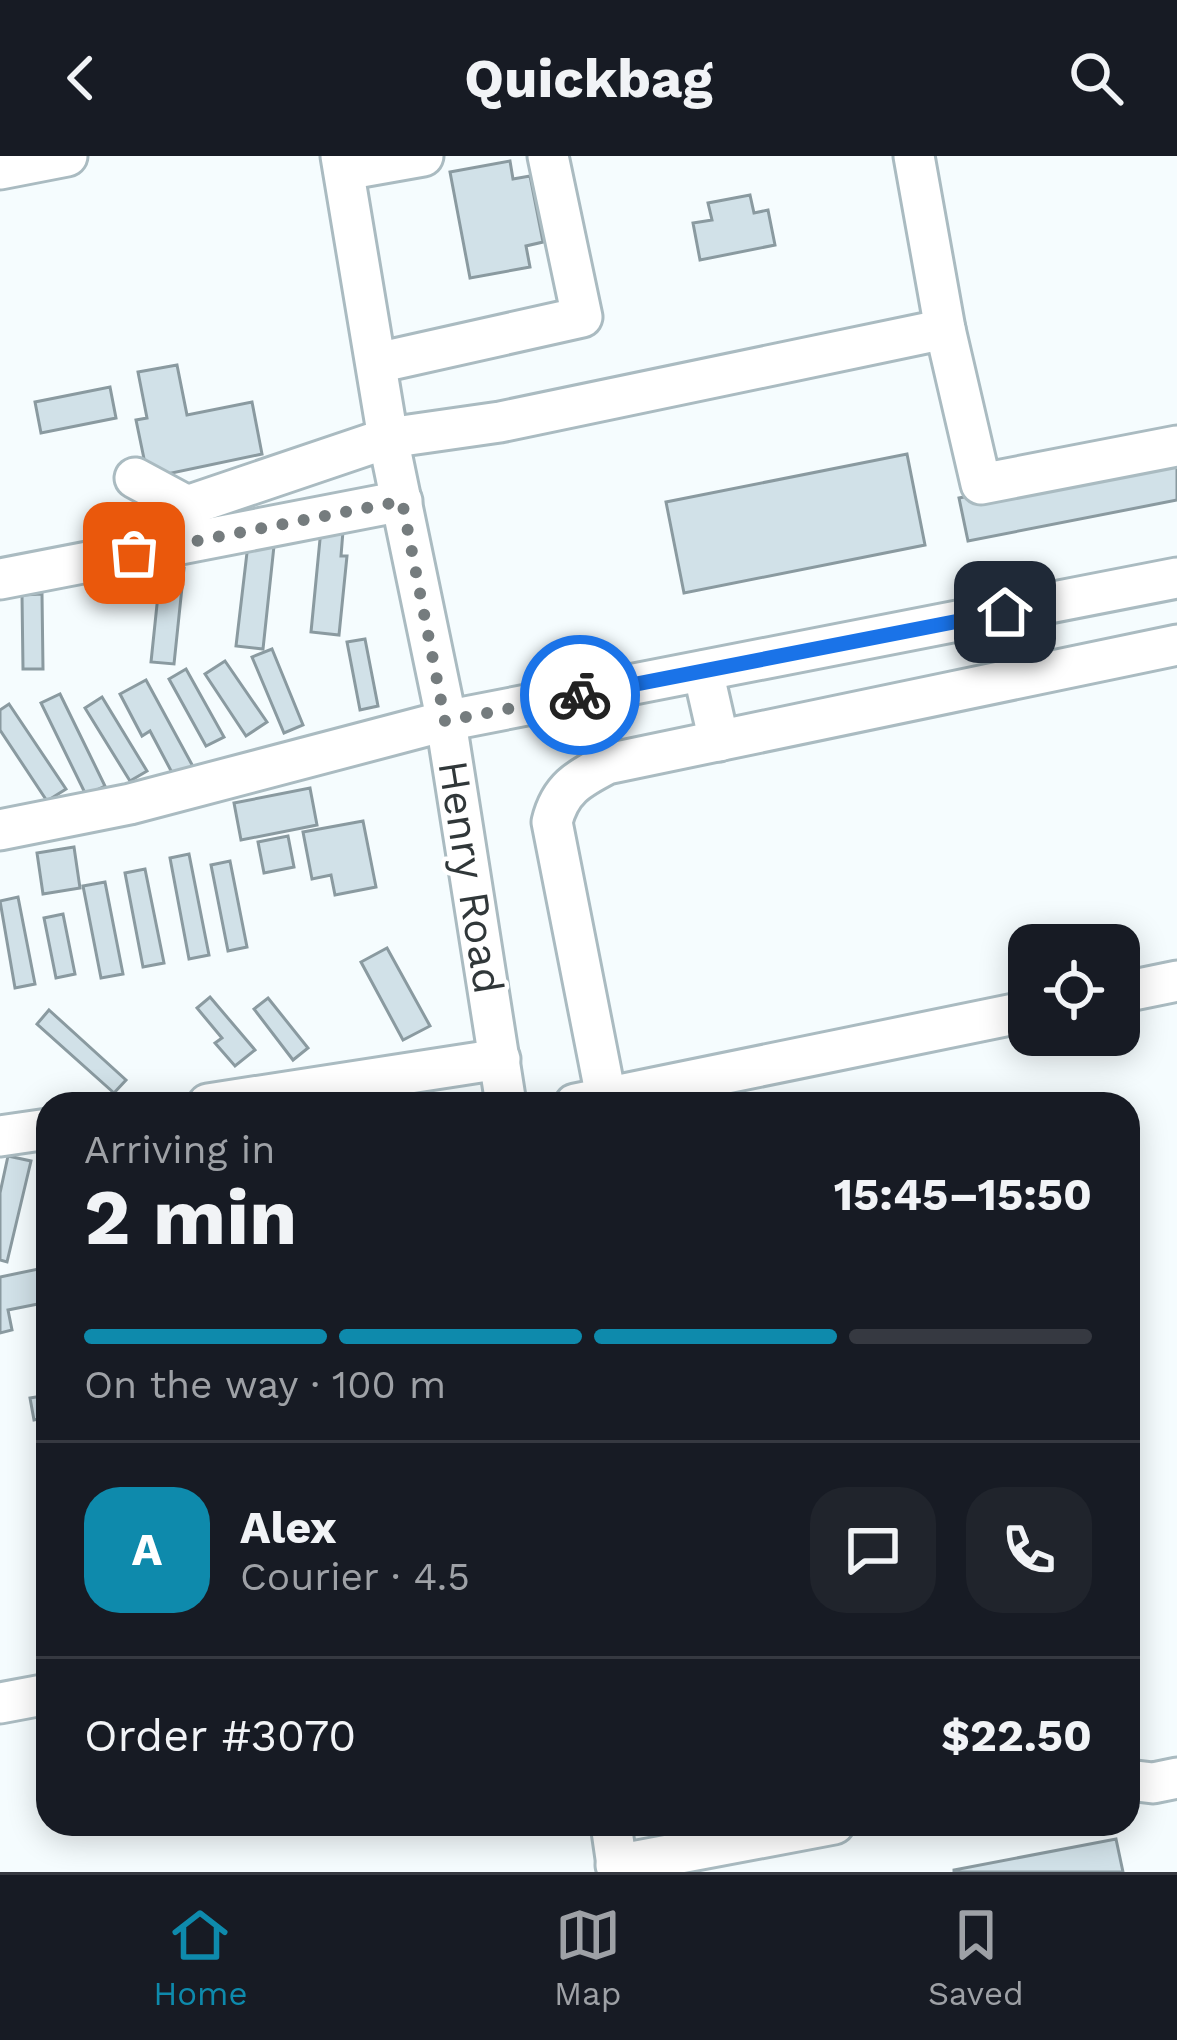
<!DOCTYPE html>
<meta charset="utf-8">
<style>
:root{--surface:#171b24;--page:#20242c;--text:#f1f3f6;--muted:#9ea1a6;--line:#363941;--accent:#0e8aac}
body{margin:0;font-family:"Work Sans",sans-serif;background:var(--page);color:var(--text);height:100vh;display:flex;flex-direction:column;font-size:45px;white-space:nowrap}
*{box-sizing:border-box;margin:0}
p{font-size:39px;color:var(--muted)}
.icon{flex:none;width:66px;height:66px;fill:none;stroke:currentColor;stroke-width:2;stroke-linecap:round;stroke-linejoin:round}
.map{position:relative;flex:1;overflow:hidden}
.sheet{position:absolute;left:36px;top:936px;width:1104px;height:744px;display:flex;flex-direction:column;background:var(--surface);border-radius:36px;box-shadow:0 6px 30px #0003}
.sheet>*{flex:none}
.buttons{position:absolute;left:1008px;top:768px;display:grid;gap:24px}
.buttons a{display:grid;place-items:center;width:132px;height:132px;border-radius:24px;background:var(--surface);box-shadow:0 6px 30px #0003;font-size:60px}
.pin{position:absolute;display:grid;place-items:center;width:102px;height:102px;color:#fff;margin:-51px;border-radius:24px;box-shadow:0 6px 18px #0006}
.courier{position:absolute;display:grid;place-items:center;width:120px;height:120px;margin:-60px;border:9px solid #1a73e8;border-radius:50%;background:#fff;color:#222;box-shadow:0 3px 15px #0007}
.overview em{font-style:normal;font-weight:700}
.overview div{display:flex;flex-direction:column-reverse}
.overview{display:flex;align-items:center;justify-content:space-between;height:204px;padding:0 48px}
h1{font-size:78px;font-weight:700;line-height:90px}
.bar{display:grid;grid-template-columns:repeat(4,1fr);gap:18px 12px;align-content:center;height:144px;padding:0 48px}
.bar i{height:15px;border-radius:9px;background:var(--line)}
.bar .on{background:var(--accent)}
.bar p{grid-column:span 4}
.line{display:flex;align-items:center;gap:30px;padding:0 48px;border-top:3px solid var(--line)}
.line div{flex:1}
.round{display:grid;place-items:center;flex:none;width:126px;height:126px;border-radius:36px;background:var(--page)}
header{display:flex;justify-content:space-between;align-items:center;height:156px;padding:0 48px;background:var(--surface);font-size:54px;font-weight:700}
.dock{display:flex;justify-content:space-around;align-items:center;height:168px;border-top:3px solid var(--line);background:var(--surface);font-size:33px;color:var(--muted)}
.dock a{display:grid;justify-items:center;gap:6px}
.dock .on{color:var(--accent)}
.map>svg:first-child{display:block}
</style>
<header><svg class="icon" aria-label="back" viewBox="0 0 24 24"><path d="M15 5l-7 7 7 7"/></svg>Quickbag<svg class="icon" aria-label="search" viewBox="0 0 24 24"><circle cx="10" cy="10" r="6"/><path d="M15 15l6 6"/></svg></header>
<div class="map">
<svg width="1177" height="1716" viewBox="0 0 1177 1716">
<rect width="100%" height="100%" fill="#f5fcfe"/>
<g fill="#d1e1e8" stroke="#8a9aa0" stroke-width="3">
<path d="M510,5L513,23L530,20L543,86L526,90L530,111L470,122L450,16Z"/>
<path d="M750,39L754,57L768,54L775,89L700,104L693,67L712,64L708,47Z"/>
<path d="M177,209L187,259L252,246L262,298L148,322L136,264L147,262L138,216Z"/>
<path d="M110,231L116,262L41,277L35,246Z"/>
<path d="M907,298L925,389L684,437L666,346Z"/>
<path d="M1177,299V344L968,385L959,342Z"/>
<path d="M321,373L343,375L341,400H347L339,479L311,476Z"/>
<path d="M248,388L274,390L263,493L236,490Z"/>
<path d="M161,410L184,412L174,508L151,506Z"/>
<path d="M42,438L43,513H23L22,439Z"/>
<path d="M365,483L378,550L360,554L347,486Z"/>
<path d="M272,493L303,569L284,577L252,501Z"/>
<path d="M225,505L267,566L246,580L205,518Z"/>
<path d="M186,513L224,581L206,590L169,523Z"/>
<path d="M146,524L196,616L177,626L150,575L142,580L120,538Z"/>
<path d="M60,538L105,630L86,639L41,547Z"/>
<path d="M102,541L147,615L130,625L85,552Z"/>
<path d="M9,548L66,633L47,645L0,574V554Z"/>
<path d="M310,632L317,669L241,684L234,647Z"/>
<path d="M363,665L376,731L335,739L331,719L312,723L303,676Z"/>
<path d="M288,680L294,711L264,717L258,686Z"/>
<path d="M74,691L80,732L43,738L37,697Z"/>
<path d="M189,698L209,799L189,803L170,702Z"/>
<path d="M230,705L247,791L228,795L211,709Z"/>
<path d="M145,713L164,807L143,811L125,717Z"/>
<path d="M105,726L123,818L101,822L83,730Z"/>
<path d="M18,741L35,828L15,832L0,745Z"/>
<path d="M63,758L75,818L56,822L44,762Z"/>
<path d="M387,792L430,870L403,884L361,806Z"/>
<path d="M210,841L255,894L235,910L215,887L222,882L197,852Z"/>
<path d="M268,842L308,892L293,904L254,853Z"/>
<path d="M49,854L126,924L114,937L37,868Z"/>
<path d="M8,1000L31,1005L7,1106L0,1104V1037Z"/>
<path d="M48,1111V1146L8,1154L12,1174L0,1177V1121Z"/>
<path d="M48,1239V1261L34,1264L30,1242Z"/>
<path d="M1116,1683L1123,1716H954V1714Z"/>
</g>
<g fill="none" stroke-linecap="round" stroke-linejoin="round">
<g stroke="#aabbc1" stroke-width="45">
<g id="minor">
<path d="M341,0L388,282L443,547L506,948"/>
<path d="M914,0L945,173L981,328L1177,290"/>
<path d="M0,13L67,0"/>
<path d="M344,14L423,0"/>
<path d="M377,207L582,161L548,0"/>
<path d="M135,322L187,350L388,282L500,266L945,173"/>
<path d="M0,423L402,345"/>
<path d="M703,515L719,585"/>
<path d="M0,674L130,648L445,565L1177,422"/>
<path d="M1119,837L1177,825"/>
<path d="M606,941L552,666C560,633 578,623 607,608L1177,489"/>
<path d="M208,948L500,903"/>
<path d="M575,948L1029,855"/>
<path d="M0,980L48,973"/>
<path d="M0,1547L48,1538"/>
<path d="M1128,1624L1153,1627L1177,1622"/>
<path d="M611,1668L618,1716"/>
<path d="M616,1709L834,1668"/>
</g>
</g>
<use href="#minor" stroke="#fff" stroke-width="39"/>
</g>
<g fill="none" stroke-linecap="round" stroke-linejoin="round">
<path stroke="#757c7e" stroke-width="12" stroke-dasharray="0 21.6" d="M134,397L402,345L445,565L580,539"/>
<path stroke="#1a73e8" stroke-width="15" d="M580,539L1005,456"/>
</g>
<g text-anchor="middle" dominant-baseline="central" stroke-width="9" stroke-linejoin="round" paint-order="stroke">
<g font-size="42" fill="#303739" stroke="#fff">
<text transform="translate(471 721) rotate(81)">Henry Road</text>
</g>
</g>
</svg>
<div class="buttons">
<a><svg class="icon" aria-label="locate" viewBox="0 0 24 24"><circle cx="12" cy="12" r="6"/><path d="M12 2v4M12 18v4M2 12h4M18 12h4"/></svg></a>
</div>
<div class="pin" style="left:134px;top:397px;background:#ea580c"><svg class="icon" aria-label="bag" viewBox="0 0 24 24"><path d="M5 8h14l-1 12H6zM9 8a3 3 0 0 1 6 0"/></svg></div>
<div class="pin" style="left:1005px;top:456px;background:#1f2937"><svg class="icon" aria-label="home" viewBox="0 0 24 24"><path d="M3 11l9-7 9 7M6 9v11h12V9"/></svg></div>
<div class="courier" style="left:580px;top:539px"><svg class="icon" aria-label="bike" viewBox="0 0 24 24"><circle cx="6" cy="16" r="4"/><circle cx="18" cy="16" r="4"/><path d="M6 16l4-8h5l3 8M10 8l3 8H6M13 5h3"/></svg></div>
<section class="sheet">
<div class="overview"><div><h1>2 min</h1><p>Arriving in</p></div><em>15:45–15:50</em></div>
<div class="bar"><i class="on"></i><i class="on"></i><i class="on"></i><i></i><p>On the way · 100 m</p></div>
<div class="line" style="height:216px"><b class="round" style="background:var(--accent);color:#fff">A</b><div><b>Alex</b><p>Courier · 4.5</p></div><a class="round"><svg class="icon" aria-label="chat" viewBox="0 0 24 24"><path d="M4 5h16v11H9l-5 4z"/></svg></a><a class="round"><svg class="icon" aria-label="phone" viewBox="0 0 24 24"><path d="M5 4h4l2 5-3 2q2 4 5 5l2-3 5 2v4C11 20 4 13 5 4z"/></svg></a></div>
<div class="line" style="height:156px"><div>Order #3070</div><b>$22.50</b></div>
</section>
</div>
<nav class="dock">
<a class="on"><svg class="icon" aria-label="home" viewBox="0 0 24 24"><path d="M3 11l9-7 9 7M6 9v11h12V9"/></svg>Home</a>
<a><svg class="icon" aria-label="map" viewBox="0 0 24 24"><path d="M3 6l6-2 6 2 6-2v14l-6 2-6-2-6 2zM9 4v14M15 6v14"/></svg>Map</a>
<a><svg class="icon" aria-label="saved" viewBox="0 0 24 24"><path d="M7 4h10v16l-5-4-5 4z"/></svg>Saved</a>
</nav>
